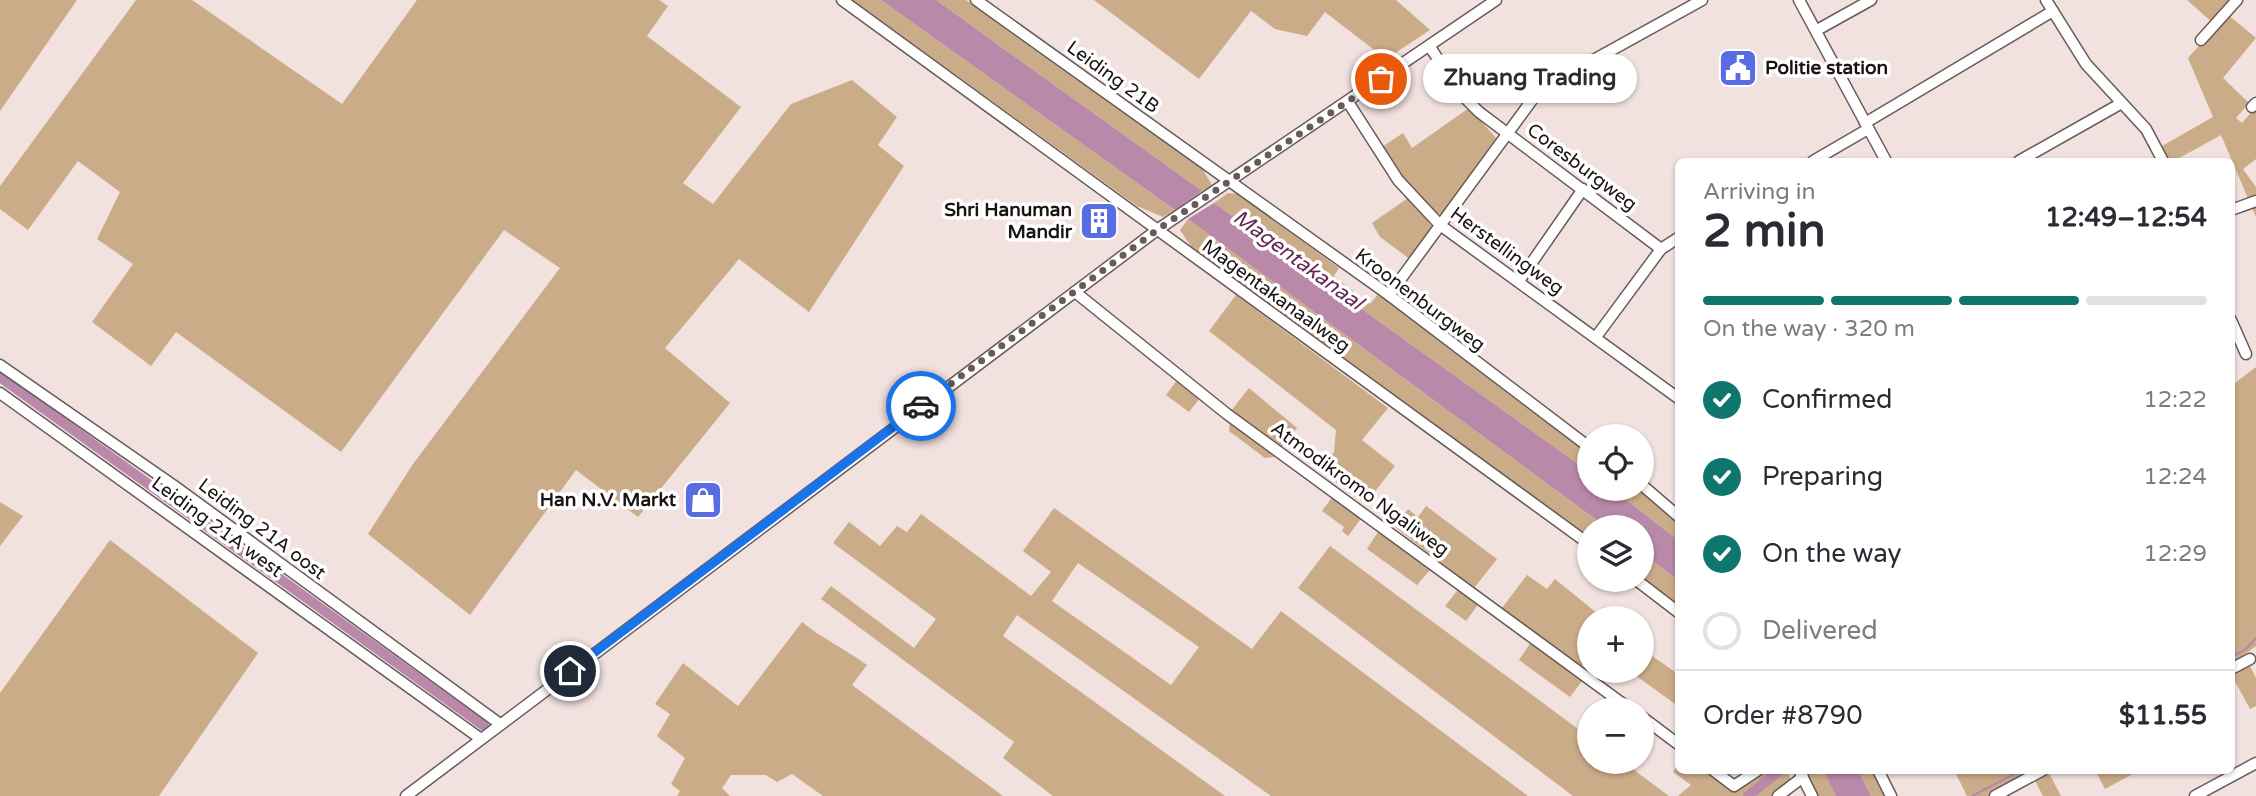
<!DOCTYPE html>
<meta charset="utf-8">
<style>
:root{--surface:#fff;--page:#f7f7f7;--text:#2b2b33;--muted:#7c7c81;--line:#e1e1e2;--accent:#0f766e}
body{margin:0;font-family:"Varela Round",sans-serif;background:var(--page);color:var(--text);height:100vh;display:flex;flex-direction:column;font-size:26px;white-space:nowrap}
*{box-sizing:border-box;margin:0}
p{font-size:23px;color:var(--muted)}
.icon{flex:none;width:38px;height:38px;fill:none;stroke:currentColor;stroke-width:2;stroke-linecap:round;stroke-linejoin:round}
.map{position:relative;flex:1;overflow:hidden}
.details{position:absolute;left:1675px;top:158px;width:560px;height:616px;display:flex;flex-direction:column;background:var(--surface);border-radius:10px;box-shadow:0 2px 5px #0004}
.details>*{flex:none}
.tools{position:absolute;left:1577px;top:424px;display:grid;gap:14px}
.tools a{display:grid;place-items:center;width:77px;height:77px;border-radius:50%;background:var(--surface);box-shadow:0 2px 5px #0004;font-size:35px}
.pin{position:absolute;display:grid;place-items:center;width:60px;height:60px;color:#fff;margin:-30px;border:4px solid #fff;border-radius:50%;box-shadow:0 2px 7px #0007}
.courier{position:absolute;display:grid;place-items:center;width:70px;height:70px;margin:-35px;border:5px solid #1a73e8;border-radius:50%;background:#fff;color:#222;box-shadow:0 2px 9px #0007}
.bubble{position:absolute;height:49px;border-radius:24px;background:var(--surface);box-shadow:0 2px 5px #0004;font-size:23px;font-weight:800;line-height:49px;text-align:center}
.headline em{font-style:normal;font-weight:800}
.headline div{display:flex;flex-direction:column-reverse}
.headline{display:flex;align-items:center;justify-content:space-between;height:119px;padding:0 28px}
h1{font-size:46px;font-weight:800;line-height:52px}
.bar{display:grid;grid-template-columns:repeat(4,1fr);gap:10px 7px;align-content:center;height:84px;padding:0 28px}
.bar i{height:9px;border-radius:5px;background:var(--line)}
.bar .on{background:var(--accent)}
.bar p{grid-column:span 4}
.line{display:flex;align-items:center;gap:18px;padding:0 28px;border-top:2px solid var(--line)}
.line div{flex:1}
ol{padding:0 28px;list-style:none}
li{display:flex;align-items:center;gap:21px;height:77px}
li p{margin-inline-start:auto}
li .icon{padding:7px;border-radius:50%;background:var(--accent);color:#fff;stroke-width:4}
li:last-child{color:var(--muted)}
li i{width:38px;height:38px;border:4px solid var(--line);border-radius:50%}
.map>svg:first-child{display:block}
</style>
<div class="map">
<svg width="2256" height="796" viewBox="0 0 2256 796">
<rect width="100%" height="100%" fill="#f1e1df"/>
<g fill="#cbac88" fill-rule="evenodd">
<path d="M0,0H77L0,111Z"/>
<path d="M136,0H192L342,104L417,0H659L668,6L647,36L741,107L683,183L713,204L791,104L852,80L897,117L878,145L904,166L809,312L739,259L665,348L730,403L638,517L576,470L470,615L368,534L413,464L560,268L504,230L341,452L176,332L151,366L92,322L133,264L97,239L120,192L78,161L28,230L0,209V186Z"/>
<path d="M852,0H881L1175,210L1163,217L1137,206Z"/>
<path d="M936,0H966L1202,168L1212,185L1202,191Z"/>
<path d="M1094,0H1396L1430,30L1386,59L1325,12L1307,36L1275,29L1251,11L1199,79Z"/>
<path d="M2187,0H2234L2213,23Z"/>
<path d="M2227,14L2256,38L2223,78L2249,103L2236,118L2242,123L2256,107V159L2243,169L2256,187V217L2221,135L2174,161H2168L2162,146L2213,117L2188,58Z"/>
<path d="M1469,108L1496,138L1444,213L1434,215L1404,182L1382,147L1403,133L1412,148Z"/>
<path d="M1228,193L1238,194L1339,268L1334,276L1370,304L1378,294L1589,452V472L1214,203Z"/>
<path d="M1408,198L1432,227L1411,260L1380,237L1372,223Z"/>
<path d="M1188,219L1606,527H1589V539L1192,248L1180,230Z"/>
<path d="M1236,295L1388,408L1362,440L1395,466L1365,504L1320,470L1334,452L1336,430L1209,331Z"/>
<path d="M2256,367V646L2231,665V386Z"/>
<path d="M1180,376L1203,394L1189,412L1166,395Z"/>
<path d="M1249,388L1297,428L1274,457L1265,458L1229,431L1231,411Z"/>
<path d="M1611,488C1647,488 1652,499 1678,522V540Z"/>
<path d="M1337,491L1366,512L1348,536L1342,531L1344,527L1322,511Z"/>
<path d="M0,502L23,516L0,546Z"/>
<path d="M1426,506L1497,559L1474,588L1395,527L1408,509L1418,517Z"/>
<path d="M1054,508L1252,649L1281,611L1528,796H1271L1017,615L1003,636L1225,796H1053L1003,758L1014,742L821,599L831,586L914,648L936,619L833,543L849,522L880,546L897,526L907,532L921,514L1031,596L1051,572L1023,551ZM1078,563L1199,647L1171,685L1052,601Z"/>
<path d="M1382,526L1434,565L1417,585L1367,549Z"/>
<path d="M110,540L258,653L159,796H0V693Z"/>
<path d="M1330,546L1589,737V761H1622L1669,796H1573L1298,588Z"/>
<path d="M1642,553L1678,580V605L1642,577Z"/>
<path d="M1527,575L1547,589L1555,579L1603,618H1589V656L1581,667L1502,608Z"/>
<path d="M1461,586L1481,601L1466,621L1445,606Z"/>
<path d="M802,622C823,639 845,649 867,665L852,685L1003,796H823L792,774L777,782L766,775H731L722,788L730,796H677L680,791L671,784L685,758L657,736L670,714L655,704L683,663L738,706Z"/>
<path d="M1533,639L1586,676L1570,697L1519,660Z"/>
<path d="M1642,649L1678,674V706L1628,670H1642Z"/>
<path d="M2248,662L2256,678V706L2250,709L2231,674Z"/>
<path d="M1678,764V770H1712L1734,787L1747,784L1764,770H1789L1790,779L1772,796H1678L1691,785L1673,772Z"/>
<path d="M1804,770H1823L1836,796H1817Z"/>
<path d="M1858,770H1874L1886,796H1871Z"/>
<path d="M1954,770H2037L1989,796H1967Z"/>
<path d="M2095,770H2140L2105,789Z"/>
<path d="M2048,771L2061,796H2043L2034,779Z"/>
</g>
<g fill="#ba89a9">
<path d="M881,0H936L1202,191L1175,210Z"/>
<path d="M1214,203L1589,472V488H1611L1678,540V580L1642,553V527H1606L1188,219Z"/>
<path d="M1823,770H1858L1871,796H1836Z"/>
</g>
<g fill="none" stroke-linecap="round" stroke-linejoin="round">
<g stroke="#ba89a9" stroke-width="2.5">
<path d="M2231,657L2246,649L2256,638"/>
<path d="M1972,796L2022,770"/>
</g>
<g stroke="#ba89a9" stroke-width="10">
<path d="M0,377L484,726"/>
<path d="M1748,796L1780,770"/>
</g>
<g stroke="#685a59" stroke-width="13">
<g id="minor">
<path d="M842,0L1589,544"/>
<path d="M976,0L1389,295L1589,447"/>
<path d="M1799,0L1886,161"/>
<path d="M2046,0L2086,64L2146,129L2163,161"/>
<path d="M1817,30L1871,0"/>
<path d="M2201,40L2237,0"/>
<path d="M1430,47L1461,94L1479,112L1661,249"/>
<path d="M1348,102L1398,180L1440,225L1678,398"/>
<path d="M2252,107L2256,103"/>
<path d="M1865,123L2053,11"/>
<path d="M1813,161L1868,129"/>
<path d="M2019,161L2120,104"/>
<path d="M2231,210L2256,201"/>
<path d="M1519,281L1583,189"/>
<path d="M1075,292L1227,414L1630,709"/>
<path d="M1389,295L1535,96L1561,78L1702,0"/>
<path d="M2231,320L2246,354"/>
<path d="M1596,337L1661,249L1678,238"/>
<path d="M0,365L173,485L500,724"/>
<path d="M0,393L481,739"/>
<path d="M1642,485L1678,516"/>
<path d="M1635,579L1678,612"/>
<path d="M2231,669L2250,659"/>
<path d="M1642,717L1678,744"/>
<path d="M1713,770L1734,786L1758,770"/>
<path d="M1799,770L1812,796"/>
<path d="M1878,770L1891,796"/>
<path d="M406,796L1157,230L1496,0"/>
<path d="M1778,796L1803,777"/>
<path d="M1995,796L2043,770"/>
<path d="M2195,796L2256,763"/>
</g>
</g>
<use href="#minor" stroke="#fff" stroke-width="10"/>
</g>
<g fill="none" stroke-linecap="round" stroke-linejoin="round">
<path stroke="#655c5a" stroke-width="7" stroke-dasharray="0 12.6" d="M921,406L1157,230L1381,79"/>
<path stroke="#1a73e8" stroke-width="9" d="M570,671L921,406"/>
</g>
<defs>
<g id="civic-square" transform="scale(2.0125)"><rect x="-9" y="-9" width="18" height="18" rx="4" fill="#586de3" stroke="#fff"/><path d="M-.6-6.5H3V-4.5H.6V-3L4-1V1h2V6H-6V1h2V-1L-.6-3ZM-1.2 2.5V6h2.4V2.5Z" fill="#fff"/></g>
<g id="building-square" transform="scale(2.0125)"><rect x="-9" y="-9" width="18" height="18" rx="4" fill="#586de3" stroke="#fff"/><path d="M-4-6H4V6H1V3H-1V6H-4ZM-2.5-4.3h1.7v1.8h-1.7ZM.8-4.3h1.7v1.8H.8ZM-2.5-1h1.7V.8h-1.7ZM.8-1h1.7V.8H.8Z" fill="#fff"/></g>
<g id="shop-square" transform="scale(2.0125)"><rect x="-9" y="-9" width="18" height="18" rx="4" fill="#586de3" stroke="#fff"/><path d="M-5-2.5h2.3a2.7 3.5 0 0 1 5.4 0H5L5.5 6h-11ZM-1.5-2.5h3a1.5 2.3 0 0 0-3 0Z" fill="#fff"/></g>
</defs>
<g fill-rule="evenodd">
<use href="#civic-square" x="1738" y="68"/>
<use href="#building-square" x="1099" y="221"/>
<use href="#shop-square" x="703" y="500"/>
</g>
<g text-anchor="middle" dominant-baseline="central" stroke-width="7" stroke-linejoin="round" paint-order="stroke">
<g font-size="19" font-weight="bold" fill="#191413" stroke="#fff" text-anchor="end">
<text x="1765" y="68" text-anchor="start">Politie station</text>
<text x="1072" y="210">Shri Hanuman<tspan x="1072" dy="22">Mandir</tspan></text>
<text x="676" y="500">Han N.V. Markt</text>
</g>
<g font-size="19" fill="#191413" stroke="#fff">
<text transform="translate(1113 77) rotate(36)">Leiding 21B</text>
<text transform="translate(1582 167) rotate(37)">Coresburgweg</text>
<text transform="translate(1507 251) rotate(36)">Herstellingweg</text>
<text transform="translate(1276 296) rotate(36)">Magentakanaalweg</text>
<text transform="translate(1420 300) rotate(37)">Kroonenburgweg</text>
<text transform="translate(1360 489) rotate(36)">Atmodikromo Ngaliweg</text>
<text transform="translate(217 527) rotate(36)">Leiding 21A west</text>
<text transform="translate(262 529) rotate(37)">Leiding 21A oost</text>
</g>
<g font-size="21" font-style="italic" fill="#632752" stroke="#fff">
<text transform="translate(1298 260) rotate(36)">Magentakanaal</text>
</g>
</g>
</svg>
<div class="tools">
<a><svg class="icon" aria-label="locate" viewBox="0 0 24 24"><circle cx="12" cy="12" r="6"/><path d="M12 2v4M12 18v4M2 12h4M18 12h4"/></svg></a>
<a><svg class="icon" aria-label="layers" viewBox="0 0 24 24"><path d="M12 4l9 5-9 5-9-5zM3 14l9 5 9-5"/></svg></a>
<a>+</a>
<a>−</a>
</div>
<div class="pin" style="left:1381px;top:79px;background:#ea580c"><svg class="icon" aria-label="bag" viewBox="0 0 24 24"><path d="M5 8h14l-1 12H6zM9 8a3 3 0 0 1 6 0"/></svg></div>
<div class="pin" style="left:570px;top:671px;background:#1f2937"><svg class="icon" aria-label="home" viewBox="0 0 24 24"><path d="M3 11l9-7 9 7M6 9v11h12V9"/></svg></div>
<div class="courier" style="left:921px;top:406px"><svg class="icon" aria-label="car" viewBox="0 0 24 24"><path d="M5 17H2v-5l4-1 3-4h7l3 4 3 1v5h-3M9 17h6M6 11h13"/><circle cx="7" cy="17" r="2"/><circle cx="17" cy="17" r="2"/></svg></div>
<div class="bubble" style="left:1423px;top:54px;width:214px">Zhuang Trading</div>
<section class="details">
<div class="headline"><div><h1>2 min</h1><p>Arriving in</p></div><em>12:49–12:54</em></div>
<div class="bar"><i class="on"></i><i class="on"></i><i class="on"></i><i></i><p>On the way · 320 m</p></div>
<ol>
<li><svg class="icon" aria-label="check" viewBox="0 0 24 24"><path d="M5 12l5 5 9-10"/></svg>Confirmed<p>12:22</p></li>
<li><svg class="icon" aria-label="check" viewBox="0 0 24 24"><path d="M5 12l5 5 9-10"/></svg>Preparing<p>12:24</p></li>
<li><svg class="icon" aria-label="check" viewBox="0 0 24 24"><path d="M5 12l5 5 9-10"/></svg>On the way<p>12:29</p></li>
<li><i></i>Delivered</li>
</ol>
<div class="line" style="height:91px"><div>Order #8790</div><b>$11.55</b></div>
</section>
</div>
